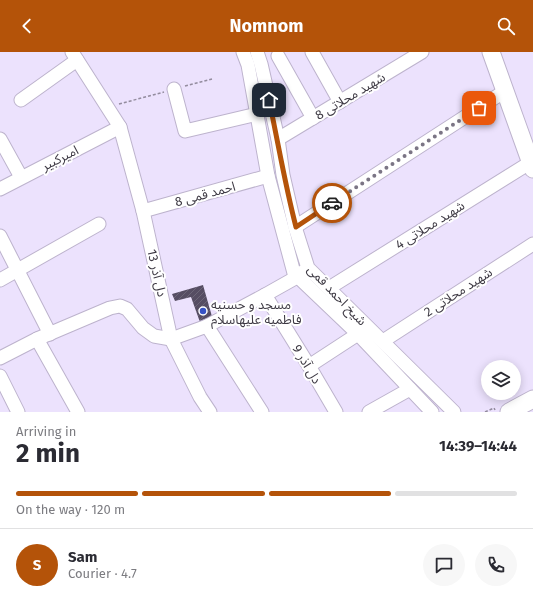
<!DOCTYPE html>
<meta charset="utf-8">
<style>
:root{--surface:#fff;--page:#f7f7f7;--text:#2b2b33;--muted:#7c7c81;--line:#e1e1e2;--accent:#b45309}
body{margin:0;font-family:"Fira Sans","Noto Sans Arabic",sans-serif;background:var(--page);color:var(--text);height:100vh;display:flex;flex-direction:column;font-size:15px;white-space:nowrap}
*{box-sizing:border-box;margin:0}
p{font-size:13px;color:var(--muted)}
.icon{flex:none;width:22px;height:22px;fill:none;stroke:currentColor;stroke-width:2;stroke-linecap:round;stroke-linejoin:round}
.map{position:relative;height:360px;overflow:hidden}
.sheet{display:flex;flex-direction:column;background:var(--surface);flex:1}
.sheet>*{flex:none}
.tools{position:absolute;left:481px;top:308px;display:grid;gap:8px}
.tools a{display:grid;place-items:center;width:40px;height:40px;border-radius:50%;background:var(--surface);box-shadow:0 2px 10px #0003;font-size:20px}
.pin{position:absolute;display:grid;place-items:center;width:34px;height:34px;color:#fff;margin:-17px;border-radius:8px;box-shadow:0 2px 6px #0006}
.courier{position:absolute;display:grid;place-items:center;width:40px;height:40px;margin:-20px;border:3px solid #b45309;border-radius:50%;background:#fff;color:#222;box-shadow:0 1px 5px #0007}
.summary em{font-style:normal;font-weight:700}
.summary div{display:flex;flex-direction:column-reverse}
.summary{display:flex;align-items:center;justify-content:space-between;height:68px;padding:0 16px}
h1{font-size:26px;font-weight:700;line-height:30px}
.bar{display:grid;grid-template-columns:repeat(4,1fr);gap:6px 4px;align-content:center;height:48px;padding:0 16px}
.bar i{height:5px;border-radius:3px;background:var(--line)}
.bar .selected{background:var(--accent)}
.bar p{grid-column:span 4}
.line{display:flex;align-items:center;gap:10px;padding:0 16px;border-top:1px solid var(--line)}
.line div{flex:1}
.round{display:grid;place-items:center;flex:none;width:42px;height:42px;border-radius:21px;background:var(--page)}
header{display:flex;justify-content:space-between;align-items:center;height:52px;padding:0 16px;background:var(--accent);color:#fff;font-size:18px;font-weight:700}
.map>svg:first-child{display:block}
</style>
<header><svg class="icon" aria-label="back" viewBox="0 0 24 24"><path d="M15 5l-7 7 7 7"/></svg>Nomnom<svg class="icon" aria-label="search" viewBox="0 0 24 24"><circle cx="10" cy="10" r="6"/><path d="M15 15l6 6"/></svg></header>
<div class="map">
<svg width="533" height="360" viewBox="0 0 533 360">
<defs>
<pattern id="building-hatch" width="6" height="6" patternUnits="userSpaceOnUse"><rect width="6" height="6" fill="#564d63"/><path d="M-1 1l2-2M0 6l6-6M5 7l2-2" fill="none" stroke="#6c6577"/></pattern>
</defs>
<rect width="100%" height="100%" fill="#ece2fd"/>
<path fill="url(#building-hatch)" d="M203,233L213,268L201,273L191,245L175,249L172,242Z"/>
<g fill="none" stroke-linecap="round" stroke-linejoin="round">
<g stroke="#bdb3cd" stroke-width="15">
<g id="minor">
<path d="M72,0L120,75L143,159L171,287L200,345L210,360"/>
<path d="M243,0L248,13L268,124L294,221L358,282L432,360"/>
<path d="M257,0L261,12L278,87L283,123L295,175L308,216L454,360"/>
<path d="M312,0L340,50"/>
<path d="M278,4L313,66"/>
<path d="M174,37L185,79L257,62"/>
<path d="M21,48L77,8"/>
<path d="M0,87L21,125"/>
<path d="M278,87L422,0"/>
<path d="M0,137L120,75"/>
<path d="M143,159L268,124"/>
<path d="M295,175L505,39"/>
<path d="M0,184L50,282"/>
<path d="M0,228L99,172"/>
<path d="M329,236L531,110"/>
<path d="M265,243L309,314L336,360"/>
<path d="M207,274L262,360"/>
<path d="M37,287L78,360"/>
<path d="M383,289L533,192"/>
<path d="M0,306L37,287L110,256L120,254L127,257L143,276L154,284L171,287L207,274L265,243L297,225L304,219"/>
<path d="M309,314L358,282"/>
<path d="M0,324L18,360"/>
<path d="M369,360L410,337"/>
</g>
</g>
<g stroke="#bdb3cd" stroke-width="19">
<g id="major">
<path d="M491,0L533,117"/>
<path d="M509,360L533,347"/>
</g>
</g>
<g stroke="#938c9e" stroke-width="1.5" stroke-dasharray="3 2" stroke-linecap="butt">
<path d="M185,34L212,27"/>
<path d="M119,52L164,40"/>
<path d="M485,360L494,356L495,358"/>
</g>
<use href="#minor" stroke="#fff" stroke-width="13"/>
<use href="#major" stroke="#fff" stroke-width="17"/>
</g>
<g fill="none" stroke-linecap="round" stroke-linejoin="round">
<path stroke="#7b7585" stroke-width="4" stroke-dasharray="0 7.2" d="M332,151L479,56"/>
<path stroke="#b45309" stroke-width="5" d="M269,48C278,90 285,133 296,175L332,151"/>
</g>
<circle fill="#3752c4" stroke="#fff" stroke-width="1.5" cx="203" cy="259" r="4"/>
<g text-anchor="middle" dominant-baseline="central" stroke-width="4" stroke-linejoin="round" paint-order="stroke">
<g font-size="13" fill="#3e3a44" stroke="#fff">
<text transform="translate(350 44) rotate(-31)">شهید محلاتی 8</text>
<text transform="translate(60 106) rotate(-27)">امیرکبیر</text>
<text transform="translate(205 142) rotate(-15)">احمد قمی 8</text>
<text transform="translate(430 173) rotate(-32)">شهید محلاتی 4</text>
<text transform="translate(157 221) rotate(77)">دل آذر 13</text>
<text transform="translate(458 240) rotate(-33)">شهید محلاتی 2</text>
<text transform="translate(337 243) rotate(46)">شیخ احمد قمی</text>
<text transform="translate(307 312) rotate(59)">دل آذر 9</text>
</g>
<g font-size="13" fill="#3e3a44" stroke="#fff" text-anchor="start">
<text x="211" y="252">مسجد و حسنیه<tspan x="211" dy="15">فاطمیه علیهاسلام</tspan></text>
</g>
</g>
</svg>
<div class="tools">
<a><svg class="icon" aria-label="layers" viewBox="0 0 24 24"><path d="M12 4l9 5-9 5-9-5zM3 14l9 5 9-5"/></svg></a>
</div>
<div class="pin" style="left:479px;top:56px;background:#ea580c"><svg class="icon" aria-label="bag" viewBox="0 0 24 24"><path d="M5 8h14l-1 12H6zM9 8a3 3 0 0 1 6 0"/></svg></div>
<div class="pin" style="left:269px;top:48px;background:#1f2937"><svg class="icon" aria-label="home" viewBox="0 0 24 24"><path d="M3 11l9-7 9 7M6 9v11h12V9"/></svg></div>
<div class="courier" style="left:332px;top:151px"><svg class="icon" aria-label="car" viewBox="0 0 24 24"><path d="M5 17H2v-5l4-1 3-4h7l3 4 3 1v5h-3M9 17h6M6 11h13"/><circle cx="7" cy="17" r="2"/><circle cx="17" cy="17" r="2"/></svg></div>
</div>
<section class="sheet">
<div class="summary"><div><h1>2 min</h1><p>Arriving in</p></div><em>14:39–14:44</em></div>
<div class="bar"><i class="selected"></i><i class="selected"></i><i class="selected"></i><i></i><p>On the way · 120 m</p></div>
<div class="line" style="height:72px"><b class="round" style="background:var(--accent);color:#fff">S</b><div><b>Sam</b><p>Courier · 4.7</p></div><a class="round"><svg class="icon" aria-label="chat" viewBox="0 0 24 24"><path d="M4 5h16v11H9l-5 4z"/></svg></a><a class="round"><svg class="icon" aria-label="phone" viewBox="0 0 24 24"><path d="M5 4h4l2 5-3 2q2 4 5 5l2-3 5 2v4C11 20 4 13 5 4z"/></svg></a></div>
</section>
